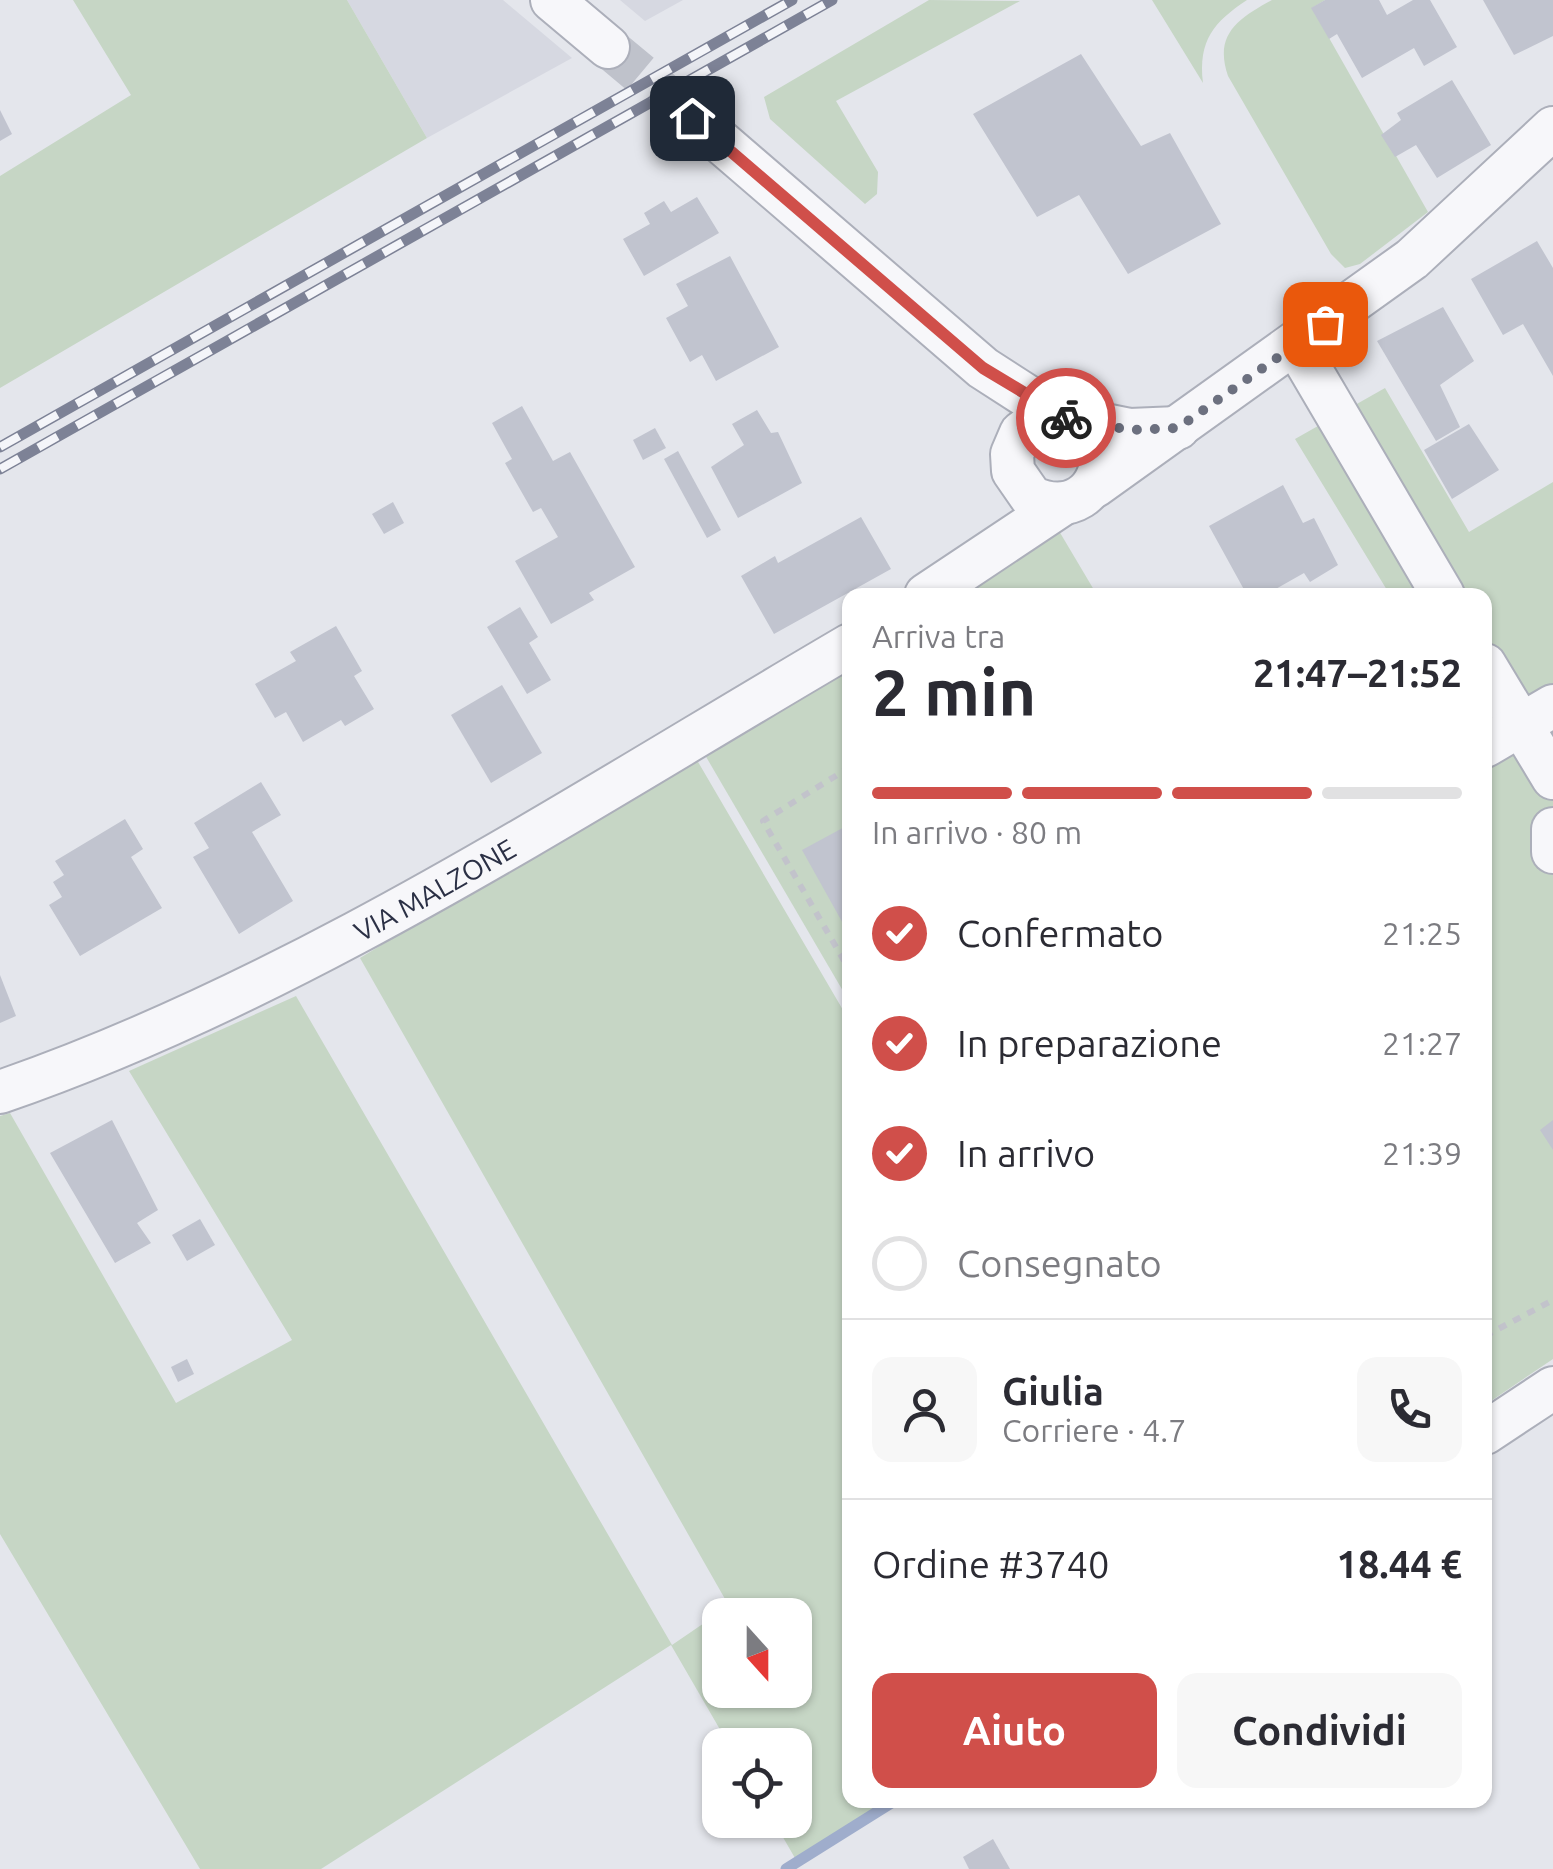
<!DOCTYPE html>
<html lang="it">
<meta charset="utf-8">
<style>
:root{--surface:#fff;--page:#f7f7f7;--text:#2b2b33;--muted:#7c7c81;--line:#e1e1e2;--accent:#d04f4a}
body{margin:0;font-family:Ubuntu,sans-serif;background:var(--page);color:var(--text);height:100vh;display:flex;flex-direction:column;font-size:38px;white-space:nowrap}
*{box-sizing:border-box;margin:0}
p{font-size:32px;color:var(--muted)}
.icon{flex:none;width:55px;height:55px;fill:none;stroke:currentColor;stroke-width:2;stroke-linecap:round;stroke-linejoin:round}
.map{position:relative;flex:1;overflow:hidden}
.panel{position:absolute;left:842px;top:588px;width:650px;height:1220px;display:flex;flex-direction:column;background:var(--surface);border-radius:20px;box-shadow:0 2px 8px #0004}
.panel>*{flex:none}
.needle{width:65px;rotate:159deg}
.buttons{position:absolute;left:702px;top:1598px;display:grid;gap:20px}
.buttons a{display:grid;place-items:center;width:110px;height:110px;border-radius:20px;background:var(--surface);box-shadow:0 2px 8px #0004;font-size:50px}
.pin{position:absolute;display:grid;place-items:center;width:85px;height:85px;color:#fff;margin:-42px;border-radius:20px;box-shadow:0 5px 15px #0006}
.courier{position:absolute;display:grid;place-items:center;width:100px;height:100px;margin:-50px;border:8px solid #d04f4a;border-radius:50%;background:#fff;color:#222;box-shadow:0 2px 12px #0007}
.summary em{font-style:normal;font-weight:700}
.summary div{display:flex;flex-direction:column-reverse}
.summary{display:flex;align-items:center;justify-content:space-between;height:170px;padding:0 30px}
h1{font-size:65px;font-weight:700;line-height:75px}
.bar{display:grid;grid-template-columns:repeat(4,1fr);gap:15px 10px;align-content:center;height:120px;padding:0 30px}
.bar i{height:12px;border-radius:8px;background:var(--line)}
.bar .selected{background:var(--accent)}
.bar p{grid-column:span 4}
.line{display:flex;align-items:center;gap:25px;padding:0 30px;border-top:2px solid var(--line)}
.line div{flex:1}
.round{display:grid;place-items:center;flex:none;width:105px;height:105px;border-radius:20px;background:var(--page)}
ol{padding:0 30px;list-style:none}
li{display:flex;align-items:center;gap:30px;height:110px}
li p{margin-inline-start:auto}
li .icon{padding:10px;border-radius:50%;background:var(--accent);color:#fff;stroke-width:4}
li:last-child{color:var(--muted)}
li i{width:55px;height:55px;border:5px solid var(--line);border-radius:50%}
.cta{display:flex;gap:20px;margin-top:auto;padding:20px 30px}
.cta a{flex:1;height:115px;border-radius:20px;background:var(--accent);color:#fff;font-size:40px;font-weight:700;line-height:115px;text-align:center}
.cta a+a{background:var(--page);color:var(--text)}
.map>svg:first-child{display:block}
</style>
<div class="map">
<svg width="1553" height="1869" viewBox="0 0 1553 1869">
<rect width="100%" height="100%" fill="#e4e6ec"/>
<g fill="#d6d8e1">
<path d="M347,0H503L572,58L427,138Z"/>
<path d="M620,0H683L645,21Z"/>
</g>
<g fill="#c6d6c5" fill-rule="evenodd">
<path d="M73,0H347L427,138L0,388V176L131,95Z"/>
<path d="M929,0L1020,1L836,101L878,172L877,194L865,204L770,119L764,97Z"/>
<path d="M1152,0H1247C1214,22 1198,40 1203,83Z"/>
<path d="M1272,0H1325L1312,8L1428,212L1360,264L1345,268L1331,254L1228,76C1214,35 1237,19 1272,0Z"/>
<path d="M1385,388L1469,532L1553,482V1359L1485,1405V595H1390L1295,439Z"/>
<path d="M1059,531L1097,595H955Z"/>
<path d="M850,662V1003L705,755Z"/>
<path d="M694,755L850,1022V1800H898L799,1865L773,1820H795V1745H729L671,1645L321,1869H200L0,1534V1116L10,1113L176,1403L292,1340L129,1071L296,996L672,1645L729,1606L360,958ZM720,1615H795V1690H720Z"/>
</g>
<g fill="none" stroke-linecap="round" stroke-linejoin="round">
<path stroke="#9fadcc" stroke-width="11" d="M786,1869L896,1800"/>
</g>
<g fill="#c1c4cf">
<path d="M1325,0H1379L1387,15L1413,0H1430L1457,47L1424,66L1414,48L1362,78L1337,34L1329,39L1311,8Z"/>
<path d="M1483,0H1553V36L1514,55Z"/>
<path d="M1081,54L1141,146L1170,133L1221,224L1128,274L1079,195L1037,217L973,114Z"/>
<path d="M1452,80L1491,145L1437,178L1416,145L1395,157L1381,135L1401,120L1397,113Z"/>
<path d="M0,110L12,134L0,141Z"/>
<path d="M697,197L719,233L644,276L623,239L650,224L644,213L664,201L671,212Z"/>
<path d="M1537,241L1553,268V376L1523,324L1503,335L1471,279Z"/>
<path d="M730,256L779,347L716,381L702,355L690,362L666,318L688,306L676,284Z"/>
<path d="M1443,307L1474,361L1440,385L1460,427L1436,441L1377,341Z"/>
<path d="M522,406L553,461L570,452L635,567L589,593L594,600L551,624L515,561L558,537L541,508L533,512L505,463L512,459L492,423Z"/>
<path d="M757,410L771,433L778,432L802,483L738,518L711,467L744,445L732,424Z"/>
<path d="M1469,424L1499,470L1452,499L1424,450Z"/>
<path d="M655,428L666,448L643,460L633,440Z"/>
<path d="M678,451L721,530L707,538L664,459Z"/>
<path d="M1283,485L1303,523L1314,518L1338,565L1310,582L1304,573L1265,595H1247L1209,526Z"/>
<path d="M393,502L404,523L384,534L372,514Z"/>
<path d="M861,517L891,569L774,634L741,576L775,556L778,563Z"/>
<path d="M520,607L538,637L529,643L551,680L527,694L487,627Z"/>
<path d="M336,626L362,671L354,676L374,709L345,726L341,720L303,742L286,712L275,718L255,684L296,661L290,652Z"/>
<path d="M502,685L542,753L491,783L451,715Z"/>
<path d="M261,782L281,815L252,832L293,901L239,934L193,857L209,848L194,823Z"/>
<path d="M125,819L143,849L131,857L162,908L80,956L49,905L62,897L53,882L64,875L55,861Z"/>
<path d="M850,824V936L802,850Z"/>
<path d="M0,975L16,1016L0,1023Z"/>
<path d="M112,1120L158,1210L137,1223L151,1243L115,1263L50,1153Z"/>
<path d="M1553,1120V1150L1540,1130Z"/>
<path d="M200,1219L215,1245L187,1261L172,1235Z"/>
<path d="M187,1359L194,1374L178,1382L171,1367Z"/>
<path d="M993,1839L1010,1869H969L963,1857Z"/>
</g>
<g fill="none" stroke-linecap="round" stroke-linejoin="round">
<path stroke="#bfc2cb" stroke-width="42" stroke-dasharray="42 21" stroke-linecap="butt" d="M608,47L693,118"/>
<g stroke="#acafba" stroke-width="46">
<g id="minor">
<path d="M552,0L608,47"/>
<path d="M693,118L983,368L1056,415"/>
<path d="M1296,345L1443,595"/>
<path d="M1085,424L1102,453C1101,494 1069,515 1031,497L1013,471L1012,454L1021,433L1042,417L1056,415L1130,430L1178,428"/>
<path d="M1095,486L1412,259L1553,128"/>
<path d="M926,595L1061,505"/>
<path d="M1485,665L1553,778"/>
<path d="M1485,746L1553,706"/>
<path d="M1553,829V852"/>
<path id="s1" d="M0,1092C299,989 578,804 850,645"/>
<path d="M1485,1433L1553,1388"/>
</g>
</g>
<g stroke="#c2c3cb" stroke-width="6" stroke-dasharray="8 8" stroke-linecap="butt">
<path d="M850,767L763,821L850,971"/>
<path d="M1485,1336L1553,1300"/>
</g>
<use href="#minor" stroke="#f7f7fa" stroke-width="42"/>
<g stroke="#7d8296" stroke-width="11">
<g id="rail">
<path d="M0,447L792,0"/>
<path d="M0,469L832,0"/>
</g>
</g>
<use href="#rail" stroke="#f4f5f9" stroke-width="8" stroke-dasharray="22" stroke-linecap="butt"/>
</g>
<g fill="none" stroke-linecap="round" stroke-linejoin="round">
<path stroke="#6c707f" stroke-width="10" stroke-dasharray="0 18" d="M1066,418L1130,430L1178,428L1325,324"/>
<path stroke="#d04f4a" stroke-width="12" d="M692,118L983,368L1066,418"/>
</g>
<g text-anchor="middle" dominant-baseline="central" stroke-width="10" stroke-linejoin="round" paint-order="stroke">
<g font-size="28" fill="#2b3045" stroke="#f4f5f9">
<text stroke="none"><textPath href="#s1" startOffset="480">VIA MALZONE</textPath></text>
</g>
</g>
</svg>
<div class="buttons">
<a><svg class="needle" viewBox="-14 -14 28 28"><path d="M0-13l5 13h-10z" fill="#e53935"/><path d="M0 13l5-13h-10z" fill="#7c7c81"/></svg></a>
<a><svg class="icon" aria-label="locate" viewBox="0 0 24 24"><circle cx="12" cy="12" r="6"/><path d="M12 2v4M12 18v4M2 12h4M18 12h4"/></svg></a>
</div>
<div class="pin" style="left:1325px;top:324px;background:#ea580c"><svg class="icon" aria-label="bag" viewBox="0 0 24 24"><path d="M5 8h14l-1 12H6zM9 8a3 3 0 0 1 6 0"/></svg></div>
<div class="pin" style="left:692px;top:118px;background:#1f2937"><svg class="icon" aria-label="home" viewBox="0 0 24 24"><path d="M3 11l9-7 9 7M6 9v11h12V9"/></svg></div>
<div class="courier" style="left:1066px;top:418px"><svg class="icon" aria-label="bike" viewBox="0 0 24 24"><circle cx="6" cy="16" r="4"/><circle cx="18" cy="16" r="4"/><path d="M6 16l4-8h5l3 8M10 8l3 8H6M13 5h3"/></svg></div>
<section class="panel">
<div class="summary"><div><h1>2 min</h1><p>Arriva tra</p></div><em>21:47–21:52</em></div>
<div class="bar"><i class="selected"></i><i class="selected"></i><i class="selected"></i><i></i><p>In arrivo · 80 m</p></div>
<ol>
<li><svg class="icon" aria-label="check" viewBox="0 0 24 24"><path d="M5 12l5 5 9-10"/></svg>Confermato<p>21:25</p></li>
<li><svg class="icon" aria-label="check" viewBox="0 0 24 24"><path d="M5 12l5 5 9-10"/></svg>In preparazione<p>21:27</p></li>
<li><svg class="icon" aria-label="check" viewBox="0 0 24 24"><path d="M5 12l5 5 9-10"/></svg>In arrivo<p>21:39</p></li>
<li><i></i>Consegnato</li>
</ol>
<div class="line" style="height:180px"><a class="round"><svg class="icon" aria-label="person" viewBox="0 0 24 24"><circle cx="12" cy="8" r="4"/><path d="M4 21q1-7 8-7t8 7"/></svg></a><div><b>Giulia</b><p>Corriere · 4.7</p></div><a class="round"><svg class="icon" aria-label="phone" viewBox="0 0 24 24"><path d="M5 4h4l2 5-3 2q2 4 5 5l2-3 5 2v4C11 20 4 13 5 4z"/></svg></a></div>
<div class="line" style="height:130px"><div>Ordine #3740</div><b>18.44 €</b></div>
<div class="cta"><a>Aiuto</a><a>Condividi</a></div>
</section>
</div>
